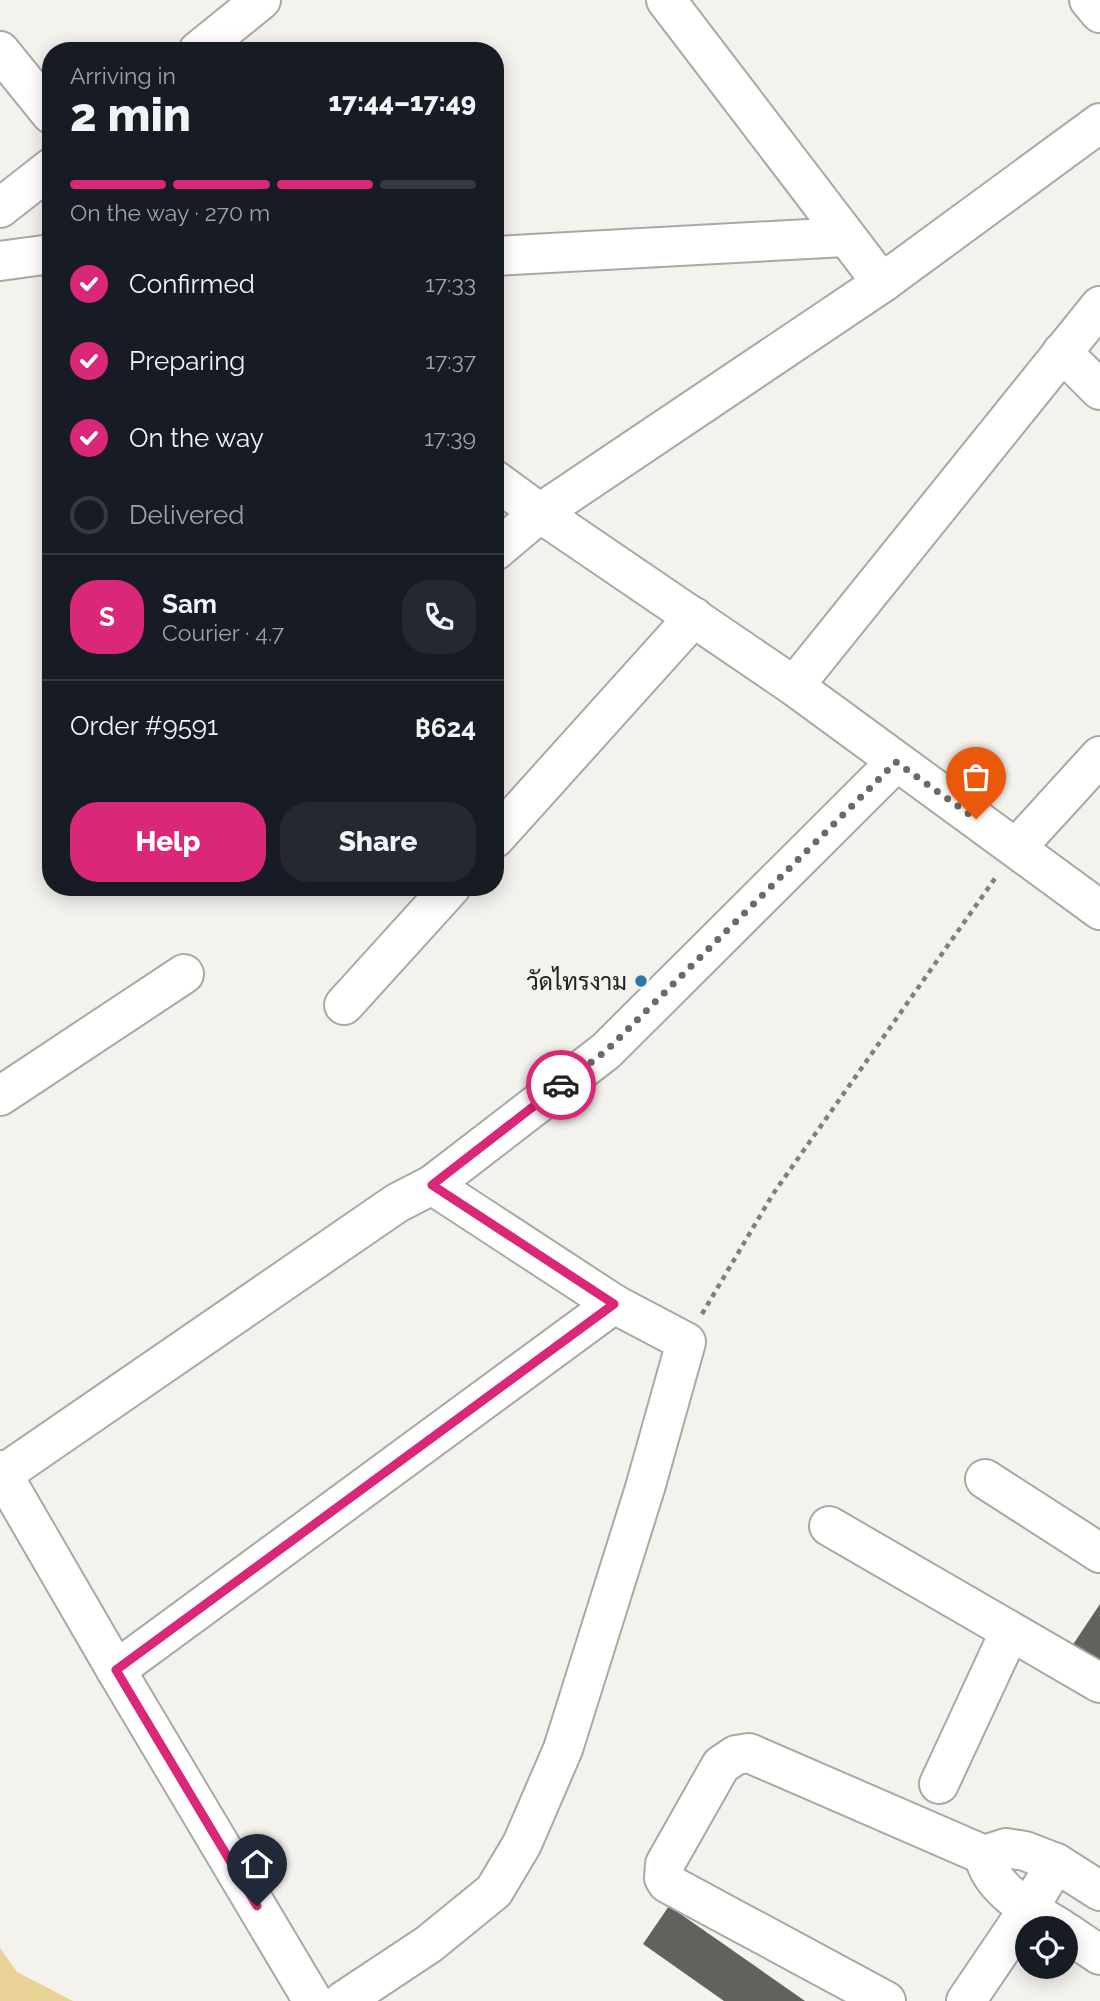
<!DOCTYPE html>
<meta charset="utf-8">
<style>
:root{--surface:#171b24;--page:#242831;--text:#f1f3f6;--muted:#9ea1a6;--line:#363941;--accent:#db2777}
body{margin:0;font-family:Raleway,Sarabun,sans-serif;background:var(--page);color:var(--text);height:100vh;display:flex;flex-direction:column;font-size:26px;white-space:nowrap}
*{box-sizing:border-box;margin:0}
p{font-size:23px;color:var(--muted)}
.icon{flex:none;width:38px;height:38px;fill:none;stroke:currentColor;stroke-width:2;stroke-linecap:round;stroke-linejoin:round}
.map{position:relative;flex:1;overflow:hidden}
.panel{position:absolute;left:42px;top:42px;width:462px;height:854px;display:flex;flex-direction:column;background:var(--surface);border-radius:28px;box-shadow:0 4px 18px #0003}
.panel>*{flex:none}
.controls{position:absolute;left:1015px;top:1916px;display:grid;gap:14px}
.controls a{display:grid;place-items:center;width:63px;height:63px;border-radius:50%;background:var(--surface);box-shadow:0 4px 18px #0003;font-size:35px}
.pin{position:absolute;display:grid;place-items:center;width:60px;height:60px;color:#fff;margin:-72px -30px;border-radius:50% 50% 50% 0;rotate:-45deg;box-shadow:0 0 7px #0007}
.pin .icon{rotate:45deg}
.courier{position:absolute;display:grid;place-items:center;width:70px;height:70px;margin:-35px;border:5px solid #db2777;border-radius:50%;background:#fff;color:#222;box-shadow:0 2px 9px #0007}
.summary em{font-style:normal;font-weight:800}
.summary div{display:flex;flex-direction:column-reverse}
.summary{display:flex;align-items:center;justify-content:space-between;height:119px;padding:0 28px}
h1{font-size:46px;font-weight:800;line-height:52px}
.bar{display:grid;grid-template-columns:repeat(4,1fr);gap:10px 7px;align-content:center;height:84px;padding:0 28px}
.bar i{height:9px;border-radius:5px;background:var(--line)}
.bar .active{background:var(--accent)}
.bar p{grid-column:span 4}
.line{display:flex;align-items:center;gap:18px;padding:0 28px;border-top:2px solid var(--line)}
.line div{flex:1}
.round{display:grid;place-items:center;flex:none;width:74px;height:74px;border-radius:28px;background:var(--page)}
ol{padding:0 28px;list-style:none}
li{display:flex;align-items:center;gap:21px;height:77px}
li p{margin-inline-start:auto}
li .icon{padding:7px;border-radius:50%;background:var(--accent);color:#fff;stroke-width:4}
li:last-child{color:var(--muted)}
li i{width:38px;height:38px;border:4px solid var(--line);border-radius:50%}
.action{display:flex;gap:14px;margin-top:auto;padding:14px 28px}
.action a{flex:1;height:80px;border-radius:28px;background:var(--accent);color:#fff;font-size:28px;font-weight:800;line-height:80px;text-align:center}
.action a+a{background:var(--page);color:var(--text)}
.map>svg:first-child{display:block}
</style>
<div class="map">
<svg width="1100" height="2001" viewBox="0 0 1100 2001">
<rect width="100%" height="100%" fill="#f3f2ed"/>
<path fill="#e8d296" d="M0,1948L17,1972L73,2001H0Z"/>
<g fill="#63615d">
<path d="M1100,1604V1665L1072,1646Z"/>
<path d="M669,1906L805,2001H724L643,1944Z"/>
</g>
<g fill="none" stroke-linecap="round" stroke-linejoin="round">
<g stroke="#a9a8a3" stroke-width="42">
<g id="minor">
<path d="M666,0L882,283"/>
<path d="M1089,0L1100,13"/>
<path d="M0,51L51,114"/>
<path d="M495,256L845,237"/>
<path d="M0,261L51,254"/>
<path d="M1062,352L1100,390"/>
<path d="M495,480L540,513L794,686L1100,910"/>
<path d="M495,551L540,513L882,283L1100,123"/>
<path d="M794,686L1100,306"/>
<path d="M495,838L694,617"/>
<path d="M1017,847L1100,756"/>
<path d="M344,1005L451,887"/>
<path d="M0,1096L184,974"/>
<path d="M432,1185L606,1051L896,762"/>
<path d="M0,1470L116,1670L313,2001"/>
<path d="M3,1474L397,1203L432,1185L614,1304L686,1342L645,1488L563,1749L522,1844L494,1891L429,1944L343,2001"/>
<path d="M985,1479L1100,1553"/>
<path d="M829,1526L1100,1683"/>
<path d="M116,1670L614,1304"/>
<path d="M939,1784L1010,1631"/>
<path d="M984,1855C990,1890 1033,1911 1060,1928"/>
<path d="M1066,1932L1100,1955"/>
<path d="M886,2001L667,1883L664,1878L665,1864L721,1765L736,1755L749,1753L984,1855L1006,1848L1025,1851L1056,1863L1100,1891"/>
<path d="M966,2001L1029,1908L1056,1863"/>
</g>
</g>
<g stroke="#a9a8a3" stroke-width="42">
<g id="major">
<path d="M198,51L261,0"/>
<path d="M0,208L51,168"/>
</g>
</g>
<path stroke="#807f7c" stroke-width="4.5" stroke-dasharray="5 5" stroke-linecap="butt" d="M702,1314L773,1194L996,877"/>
<use href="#minor" stroke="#fff" stroke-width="38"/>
<use href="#major" stroke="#fff" stroke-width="38"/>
</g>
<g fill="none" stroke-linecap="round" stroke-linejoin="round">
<path stroke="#6b6a67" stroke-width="7" stroke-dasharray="0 12.6" d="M561,1085L606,1051L896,762L976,819"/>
<path stroke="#db2777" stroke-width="9" d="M257,1906L116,1670L614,1304L432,1185L561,1085"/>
</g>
<circle fill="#2778a9" stroke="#f3f2ed" stroke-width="2.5" cx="641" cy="981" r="7"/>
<g text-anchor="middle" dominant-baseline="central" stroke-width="7" stroke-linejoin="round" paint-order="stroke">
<g font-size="24" fill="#22211f" stroke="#f3f2ed" text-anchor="end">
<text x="627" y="981">วัดไทรงาม</text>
</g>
</g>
</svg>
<div class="controls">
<a><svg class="icon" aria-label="locate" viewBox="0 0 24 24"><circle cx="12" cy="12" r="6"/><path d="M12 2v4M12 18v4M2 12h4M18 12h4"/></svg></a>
</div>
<div class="pin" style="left:976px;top:819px;background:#ea580c"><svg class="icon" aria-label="bag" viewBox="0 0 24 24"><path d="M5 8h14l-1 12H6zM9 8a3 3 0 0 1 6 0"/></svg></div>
<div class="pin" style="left:257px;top:1906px;background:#1f2937"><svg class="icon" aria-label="home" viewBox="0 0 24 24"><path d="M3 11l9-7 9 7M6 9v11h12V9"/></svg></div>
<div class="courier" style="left:561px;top:1085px"><svg class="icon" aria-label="car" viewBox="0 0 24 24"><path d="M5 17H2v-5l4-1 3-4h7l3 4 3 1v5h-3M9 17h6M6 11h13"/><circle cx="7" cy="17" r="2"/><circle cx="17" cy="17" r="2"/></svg></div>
<section class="panel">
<div class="summary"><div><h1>2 min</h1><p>Arriving in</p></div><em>17:44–17:49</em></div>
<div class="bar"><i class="active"></i><i class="active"></i><i class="active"></i><i></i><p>On the way · 270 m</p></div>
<ol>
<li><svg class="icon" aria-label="check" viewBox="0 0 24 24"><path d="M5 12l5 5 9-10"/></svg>Confirmed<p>17:33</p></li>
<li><svg class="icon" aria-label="check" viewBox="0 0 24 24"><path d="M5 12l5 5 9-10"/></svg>Preparing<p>17:37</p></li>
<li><svg class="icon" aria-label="check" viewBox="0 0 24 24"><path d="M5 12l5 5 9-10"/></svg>On the way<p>17:39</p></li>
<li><i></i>Delivered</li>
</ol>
<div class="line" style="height:126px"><b class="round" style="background:var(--accent);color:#fff">S</b><div><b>Sam</b><p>Courier · 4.7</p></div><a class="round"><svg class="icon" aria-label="phone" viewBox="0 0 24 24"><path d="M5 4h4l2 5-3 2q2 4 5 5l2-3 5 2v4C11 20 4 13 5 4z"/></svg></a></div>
<div class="line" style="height:91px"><div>Order #9591</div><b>฿624</b></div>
<div class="action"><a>Help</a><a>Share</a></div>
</section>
</div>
